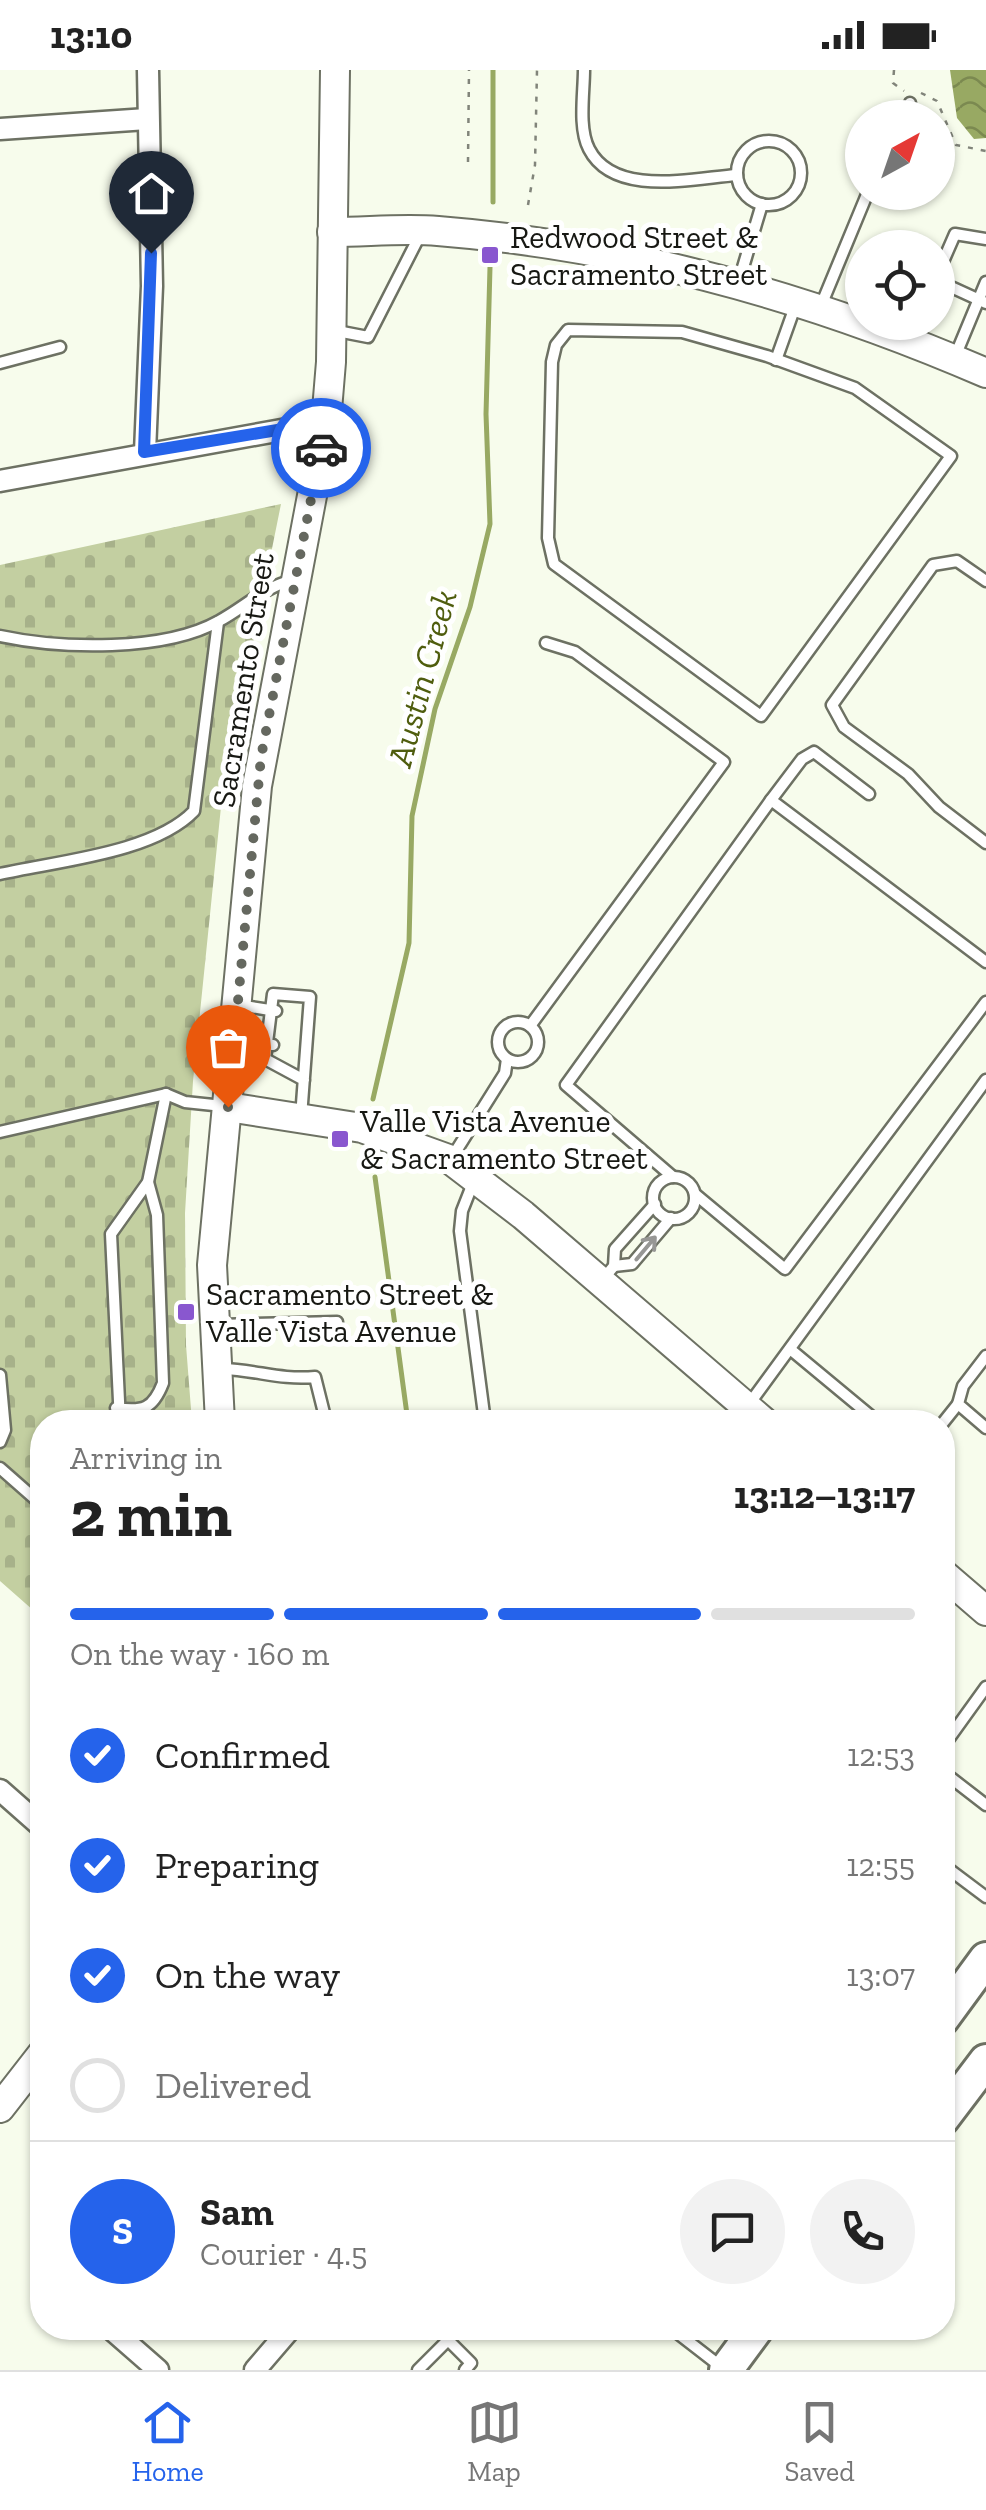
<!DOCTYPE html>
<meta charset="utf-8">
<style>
:root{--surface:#fff;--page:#f2f2f2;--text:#222;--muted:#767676;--line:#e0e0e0;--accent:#2563eb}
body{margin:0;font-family:"Zilla Slab",serif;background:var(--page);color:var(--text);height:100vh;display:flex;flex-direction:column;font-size:38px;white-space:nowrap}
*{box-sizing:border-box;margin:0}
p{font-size:32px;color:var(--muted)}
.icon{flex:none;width:55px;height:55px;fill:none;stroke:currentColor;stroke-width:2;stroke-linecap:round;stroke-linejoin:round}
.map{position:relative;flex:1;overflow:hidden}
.details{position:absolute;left:30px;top:1340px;width:925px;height:930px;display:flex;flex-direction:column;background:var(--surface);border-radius:40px;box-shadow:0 2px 8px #0004}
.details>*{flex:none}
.needle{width:65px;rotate:40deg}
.tools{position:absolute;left:845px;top:30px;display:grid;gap:20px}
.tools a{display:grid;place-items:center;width:110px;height:110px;border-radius:50%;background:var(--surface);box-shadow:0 2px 8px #0004;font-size:50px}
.pin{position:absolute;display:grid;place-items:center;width:85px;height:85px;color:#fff;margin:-102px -42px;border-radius:50% 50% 50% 0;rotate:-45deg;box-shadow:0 0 10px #0007}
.pin .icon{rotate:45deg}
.courier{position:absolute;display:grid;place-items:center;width:100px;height:100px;margin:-50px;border:8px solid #2563eb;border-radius:50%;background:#fff;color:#222;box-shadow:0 2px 12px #0007}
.summary em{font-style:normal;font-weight:800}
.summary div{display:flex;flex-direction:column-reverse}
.summary{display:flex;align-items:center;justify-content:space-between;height:170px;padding:0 40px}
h1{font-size:65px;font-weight:800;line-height:75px}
.bar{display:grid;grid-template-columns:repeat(4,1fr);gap:15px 10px;align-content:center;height:120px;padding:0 40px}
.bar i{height:12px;border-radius:8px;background:var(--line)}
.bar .on{background:var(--accent)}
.bar p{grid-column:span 4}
.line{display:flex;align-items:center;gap:25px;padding:0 40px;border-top:2px solid var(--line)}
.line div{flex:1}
.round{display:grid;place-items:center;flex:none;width:105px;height:105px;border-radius:52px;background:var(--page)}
ol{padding:0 40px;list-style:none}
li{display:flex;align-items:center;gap:30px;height:110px}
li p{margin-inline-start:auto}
li .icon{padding:10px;border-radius:50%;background:var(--accent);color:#fff;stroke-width:4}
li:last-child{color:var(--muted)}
li i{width:55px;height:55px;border:5px solid var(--line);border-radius:50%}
.status{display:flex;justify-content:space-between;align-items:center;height:70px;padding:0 50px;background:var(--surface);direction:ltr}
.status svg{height:28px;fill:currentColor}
.dock{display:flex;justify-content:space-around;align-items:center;height:140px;border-top:2px solid var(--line);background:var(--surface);font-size:28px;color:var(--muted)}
.dock a{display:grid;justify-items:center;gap:5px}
.dock .on{color:var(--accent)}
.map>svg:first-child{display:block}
</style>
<div class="status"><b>13:10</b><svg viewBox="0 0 49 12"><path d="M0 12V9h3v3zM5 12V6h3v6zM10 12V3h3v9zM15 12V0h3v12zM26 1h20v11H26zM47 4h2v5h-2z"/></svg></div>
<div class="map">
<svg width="986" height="2300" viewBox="0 0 986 2300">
<defs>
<pattern id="cemetery-stones" width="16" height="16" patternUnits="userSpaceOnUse" patternTransform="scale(2.5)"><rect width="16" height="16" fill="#c3cfa1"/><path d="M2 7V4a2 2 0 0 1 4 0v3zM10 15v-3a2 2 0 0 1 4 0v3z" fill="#a7b18a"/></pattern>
<pattern id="water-waves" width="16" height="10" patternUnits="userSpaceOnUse" patternTransform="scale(2.5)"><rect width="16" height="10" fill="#98a963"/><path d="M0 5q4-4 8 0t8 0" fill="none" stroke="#7b8950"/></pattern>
</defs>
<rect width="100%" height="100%" fill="#f7fcec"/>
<path fill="url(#cemetery-stones)" d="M281,434L222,727L193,1011L185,1143L186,1275L192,1352H42V1548L0,1511V495Z"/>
<path fill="url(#water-waves)" d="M950,0H986V68L974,69L957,48Z"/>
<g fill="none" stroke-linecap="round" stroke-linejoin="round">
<g stroke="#98a963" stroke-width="5">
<path d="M493,132V0"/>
<path d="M373,1029L409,873L412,746L435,639L470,537L490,454L486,344L490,197"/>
<path d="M375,1107L408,1352"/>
</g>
<g stroke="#6d7163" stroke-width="15">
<g id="lane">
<path d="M584,0C584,23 578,58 589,79C614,128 694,108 737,105"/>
<path d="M905,48L910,33"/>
<circle cx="769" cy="103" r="32"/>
<path d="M938,203L955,164L986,169"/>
<path d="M938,211L986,233"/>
<path d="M738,214L762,134"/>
<path d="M820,238L868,122"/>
<path d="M332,260L368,267L421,163"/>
<path d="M568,260L682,262L767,286L855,318L951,386L761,646L554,494L548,468L552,292L556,275Z"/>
<path d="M954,289L986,212"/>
<path d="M776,290L796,234"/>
<path d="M0,293L60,277"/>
<path d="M986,511L957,491L933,495L832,635L844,657L908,704L939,737L986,773"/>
<path d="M0,566C61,579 164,582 219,551C245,537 264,517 293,510"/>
<path d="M869,724L814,682L802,689L771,730L986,892"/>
<path d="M0,804C57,791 154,783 194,741L218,552"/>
<path d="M238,935L276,941"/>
<circle cx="518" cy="972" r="20"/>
<path d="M530,956L724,692L575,582L546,573"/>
<path d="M235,972L273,975"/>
<path d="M301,1047L310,927L273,924L265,989L304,1010"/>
<path d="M0,1062L166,1024L185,1032L223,1036"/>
<path d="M451,1089L505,1003L507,989"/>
<path d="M673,1107L566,1015L771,730"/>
<circle cx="674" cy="1128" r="21"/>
<path d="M473,1113L462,1141L460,1161L485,1352"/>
<path d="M695,1124L785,1199L986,932"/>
<path d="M614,1196L632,1194L671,1148"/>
<path d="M604,1208L614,1196L615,1179L655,1134"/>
<path d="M219,1255L337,1252"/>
<path d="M790,1279L878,1352"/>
<path d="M986,1286L963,1316L958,1334L986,1358"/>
<path d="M222,1299C258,1300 278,1310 315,1307L324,1343"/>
<path d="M0,1305L5,1360L0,1372"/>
<path d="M747,1337L986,1010"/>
<path d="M116,1338C143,1342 153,1339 163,1313L157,1145L148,1112"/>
<path d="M120,1352L111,1164L148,1112L166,1024"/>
<path d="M942,1354L958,1334"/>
<path d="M0,1398L42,1435"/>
<path d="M942,1678L986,1617"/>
<path d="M942,1701L986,1735"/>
<path d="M942,1794L986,1827"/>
<path d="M671,2258L720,2296"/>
<path d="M418,2300L448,2270L471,2293L465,2300"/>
</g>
</g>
<g stroke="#6d7163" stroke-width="25">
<g id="street">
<path d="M0,59L147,49"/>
<path d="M145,382L152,216L148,0"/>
<path d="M0,411L326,352"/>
<path d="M0,1720L42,1757"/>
<path d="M110,2258L158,2300"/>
<path d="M255,2300L291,2258"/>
</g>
</g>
<g stroke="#6d7163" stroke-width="32">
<g id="secondary">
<path d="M332,162C367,162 403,158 438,161C627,176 813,228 986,303"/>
<path d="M228,1037L362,1058L451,1090L523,1145L764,1352"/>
<path d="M220,1352L212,1195L257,716L326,352L331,292L335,0"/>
<path d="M942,1503L986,1541"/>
<path d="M0,2038L42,1984"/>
</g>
</g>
<g stroke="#6d7163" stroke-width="38">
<g id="primary">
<path d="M942,1949L986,1889"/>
<path d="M942,2049L986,1991"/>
<path d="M726,2300L757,2258"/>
</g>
</g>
<g stroke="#81847a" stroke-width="2.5" stroke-dasharray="5 8" stroke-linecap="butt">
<path d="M894,0L893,13L904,21"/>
<path d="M921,23L937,31L956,75L986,81"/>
<path d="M468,92L469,0"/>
<path d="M528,135L535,95L537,0"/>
</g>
<use href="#lane" stroke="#fff" stroke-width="10"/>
<use href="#street" stroke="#fff" stroke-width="20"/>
<use href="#secondary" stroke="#fff" stroke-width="28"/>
<use href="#primary" stroke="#fff" stroke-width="32"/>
</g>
<defs><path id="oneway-shaft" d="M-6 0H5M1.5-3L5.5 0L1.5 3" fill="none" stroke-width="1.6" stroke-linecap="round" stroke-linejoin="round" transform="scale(2.5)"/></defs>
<use stroke="#979795" href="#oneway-shaft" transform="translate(646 1178) rotate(-50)"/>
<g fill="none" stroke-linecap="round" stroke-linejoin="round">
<path stroke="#65685f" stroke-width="10" stroke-dasharray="0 18" d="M228,1037L261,687L321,378"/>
<path stroke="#2563eb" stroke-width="12" d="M151,183L144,382L326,352L321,378"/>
</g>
<g fill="#8957cf" stroke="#fff" stroke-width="4">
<rect x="480" y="175" width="20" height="20" rx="5"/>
<rect x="330" y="1059" width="20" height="20" rx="5"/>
<rect x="176" y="1232" width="20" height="20" rx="5"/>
</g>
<g text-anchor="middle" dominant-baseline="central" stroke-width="10" stroke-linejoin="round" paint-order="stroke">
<g font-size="32" fill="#171813" stroke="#fff" text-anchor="start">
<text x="510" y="167">Redwood Street &amp;<tspan x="510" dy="37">Sacramento Street</tspan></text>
<text x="360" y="1051">Valle Vista Avenue<tspan x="360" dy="37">&amp; Sacramento Street</tspan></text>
<text x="206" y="1224">Sacramento Street &amp;<tspan x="206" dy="37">Valle Vista Avenue</tspan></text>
</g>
<g font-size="32" fill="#171813" stroke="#fff">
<text transform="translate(243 610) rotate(-81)">Sacramento Street</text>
</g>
<g font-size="35" font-style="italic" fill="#4f5d0e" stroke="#fff">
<text transform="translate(422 608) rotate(-75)">Austin Creek</text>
</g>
</g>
</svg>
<div class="tools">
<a><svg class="needle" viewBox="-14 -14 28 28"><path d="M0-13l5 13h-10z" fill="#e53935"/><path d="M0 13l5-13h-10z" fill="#767676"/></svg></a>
<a><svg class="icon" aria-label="locate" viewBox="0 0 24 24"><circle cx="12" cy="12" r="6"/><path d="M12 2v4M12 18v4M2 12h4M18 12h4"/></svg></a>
</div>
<div class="pin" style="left:228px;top:1037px;background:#ea580c"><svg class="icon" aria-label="bag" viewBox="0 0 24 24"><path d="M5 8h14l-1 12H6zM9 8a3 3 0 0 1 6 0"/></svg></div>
<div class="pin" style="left:151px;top:183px;background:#1f2937"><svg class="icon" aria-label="home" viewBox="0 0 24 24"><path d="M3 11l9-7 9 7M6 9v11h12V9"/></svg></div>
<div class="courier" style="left:321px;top:378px"><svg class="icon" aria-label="car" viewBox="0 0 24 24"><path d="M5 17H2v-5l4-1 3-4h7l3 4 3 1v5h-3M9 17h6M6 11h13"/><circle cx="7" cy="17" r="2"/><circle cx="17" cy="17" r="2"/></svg></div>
<section class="details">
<div class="summary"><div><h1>2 min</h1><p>Arriving in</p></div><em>13:12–13:17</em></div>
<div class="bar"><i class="on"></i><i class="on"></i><i class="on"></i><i></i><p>On the way · 160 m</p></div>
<ol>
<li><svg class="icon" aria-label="check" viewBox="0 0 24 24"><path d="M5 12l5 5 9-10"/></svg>Confirmed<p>12:53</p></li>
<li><svg class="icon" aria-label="check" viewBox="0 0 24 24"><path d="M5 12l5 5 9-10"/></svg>Preparing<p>12:55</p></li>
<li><svg class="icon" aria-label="check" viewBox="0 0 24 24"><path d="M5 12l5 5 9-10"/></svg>On the way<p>13:07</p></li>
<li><i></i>Delivered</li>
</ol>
<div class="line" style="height:180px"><b class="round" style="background:var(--accent);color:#fff">S</b><div><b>Sam</b><p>Courier · 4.5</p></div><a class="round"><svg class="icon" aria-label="chat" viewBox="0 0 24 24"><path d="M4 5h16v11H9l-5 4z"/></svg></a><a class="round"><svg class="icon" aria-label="phone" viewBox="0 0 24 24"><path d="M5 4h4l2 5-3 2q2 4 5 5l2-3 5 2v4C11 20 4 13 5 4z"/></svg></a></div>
</section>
</div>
<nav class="dock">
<a class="on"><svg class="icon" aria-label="home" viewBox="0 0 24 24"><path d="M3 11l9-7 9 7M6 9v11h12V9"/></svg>Home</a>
<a><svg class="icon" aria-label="map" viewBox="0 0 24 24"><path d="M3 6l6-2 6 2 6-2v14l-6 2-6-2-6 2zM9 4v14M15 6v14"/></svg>Map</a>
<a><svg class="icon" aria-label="saved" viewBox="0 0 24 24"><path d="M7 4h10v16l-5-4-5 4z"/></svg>Saved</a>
</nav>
